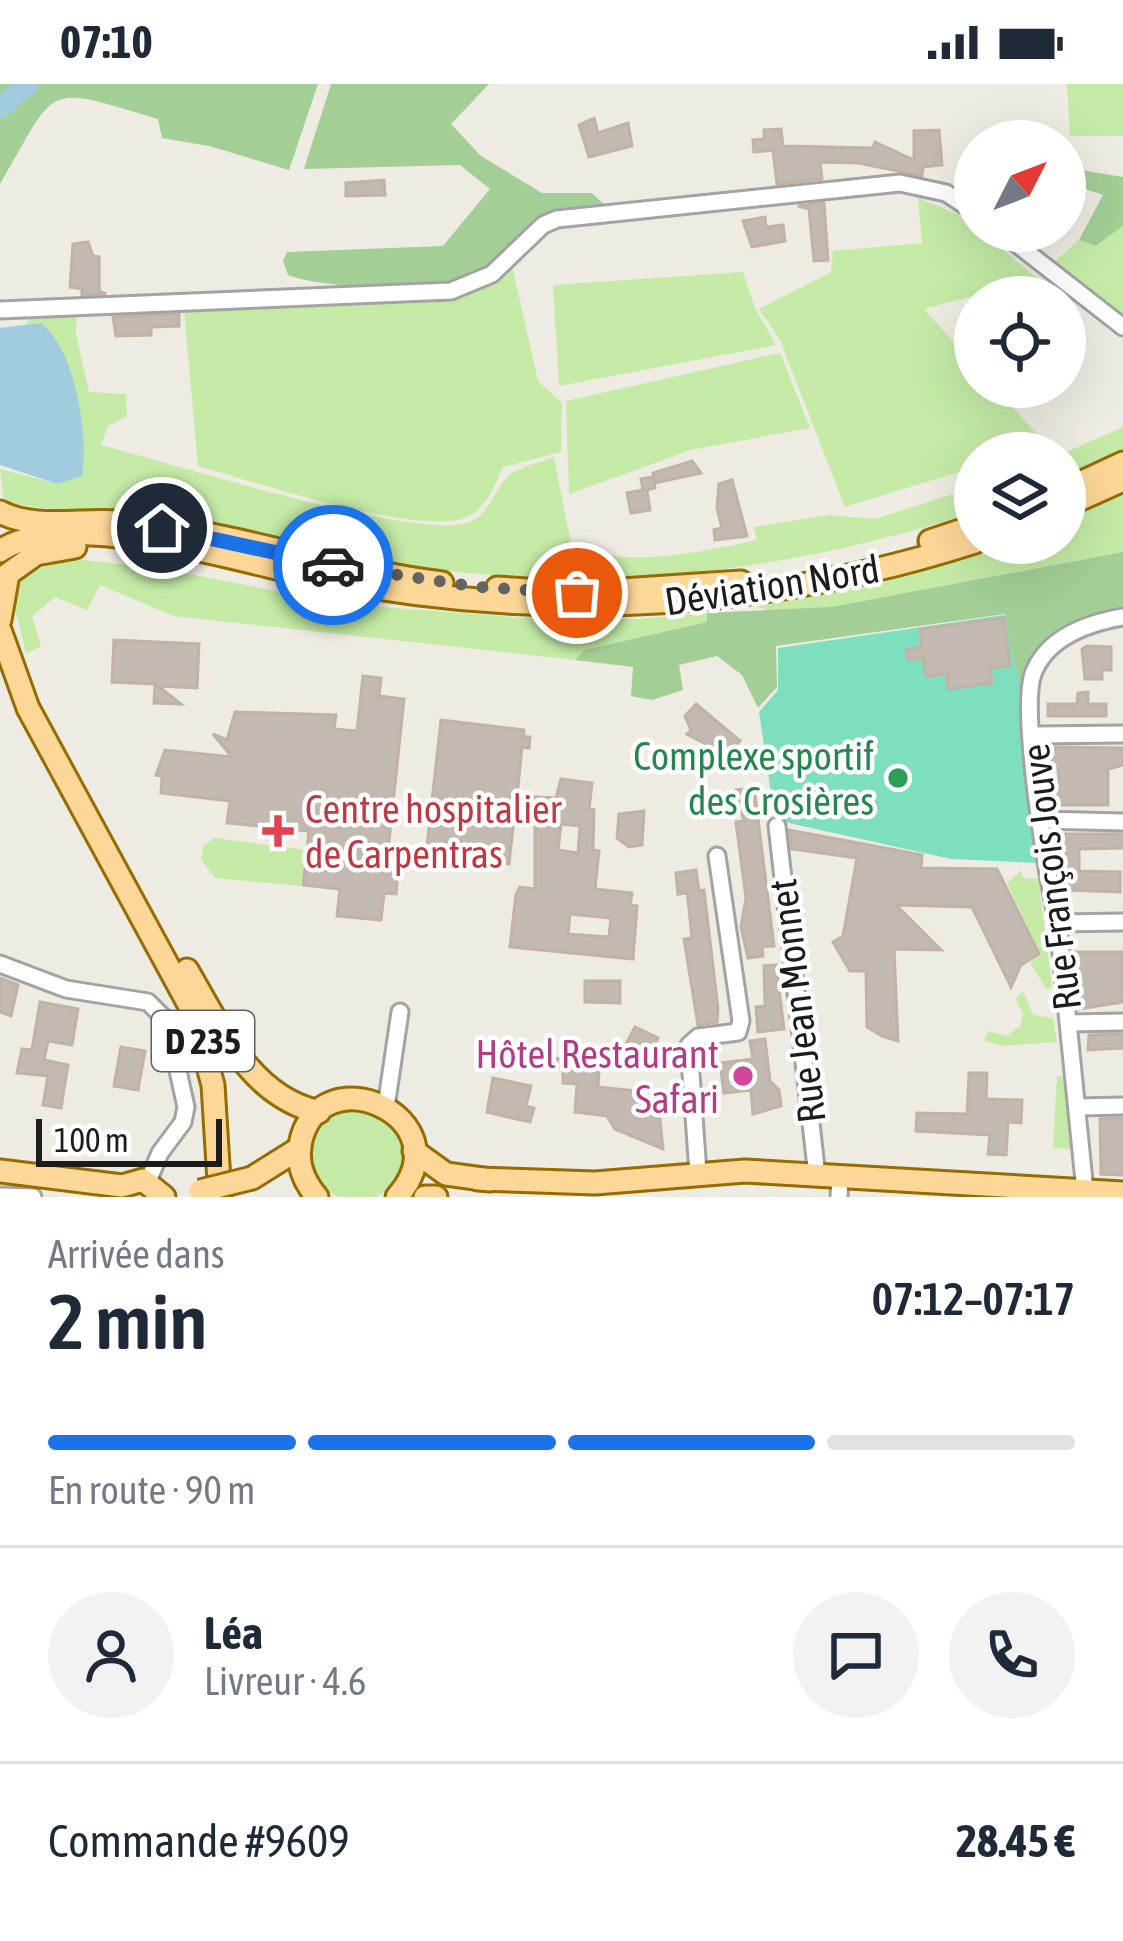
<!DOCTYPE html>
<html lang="fr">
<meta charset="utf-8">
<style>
:root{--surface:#fff;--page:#f2f2f3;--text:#1f2937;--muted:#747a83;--line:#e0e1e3;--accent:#1a73e8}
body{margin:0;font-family:"Asap Condensed",sans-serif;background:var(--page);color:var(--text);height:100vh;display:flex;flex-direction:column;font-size:45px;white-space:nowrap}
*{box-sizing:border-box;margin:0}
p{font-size:39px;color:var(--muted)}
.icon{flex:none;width:66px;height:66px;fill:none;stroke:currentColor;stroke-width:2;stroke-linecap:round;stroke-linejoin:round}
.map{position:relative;height:1113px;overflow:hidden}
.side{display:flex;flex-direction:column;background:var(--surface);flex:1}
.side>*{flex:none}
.needle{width:78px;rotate:48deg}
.controls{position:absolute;left:954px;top:36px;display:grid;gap:24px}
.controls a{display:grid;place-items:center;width:132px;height:132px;border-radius:50%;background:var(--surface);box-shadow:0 12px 48px #0002;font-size:60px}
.scale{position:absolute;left:36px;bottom:30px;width:186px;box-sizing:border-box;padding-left:12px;border:6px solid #1c1c1c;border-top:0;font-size:33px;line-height:42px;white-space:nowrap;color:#1c1c1c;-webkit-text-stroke:9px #fff;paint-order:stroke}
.pin{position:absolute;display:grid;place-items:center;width:102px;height:102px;color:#fff;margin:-51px;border:6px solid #fff;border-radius:50%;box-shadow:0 3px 12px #0007}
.courier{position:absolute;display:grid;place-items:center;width:120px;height:120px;margin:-60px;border:9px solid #1a73e8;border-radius:50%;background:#fff;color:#222;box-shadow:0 3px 15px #0007}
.headline em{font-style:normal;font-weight:600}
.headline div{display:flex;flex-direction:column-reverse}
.headline{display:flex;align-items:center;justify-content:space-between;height:204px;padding:0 48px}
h1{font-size:78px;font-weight:600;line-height:90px}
.bar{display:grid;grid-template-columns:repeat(4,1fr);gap:18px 12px;align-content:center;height:144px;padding:0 48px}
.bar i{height:15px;border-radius:9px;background:var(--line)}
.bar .selected{background:var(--accent)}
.bar p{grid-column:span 4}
.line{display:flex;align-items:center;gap:30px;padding:0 48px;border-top:3px solid var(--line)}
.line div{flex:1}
.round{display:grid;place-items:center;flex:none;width:126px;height:126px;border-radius:63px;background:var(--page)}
.status{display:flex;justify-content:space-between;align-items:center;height:84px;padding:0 60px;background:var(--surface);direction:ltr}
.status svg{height:33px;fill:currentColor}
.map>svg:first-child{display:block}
</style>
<div class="status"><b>07:10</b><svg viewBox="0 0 49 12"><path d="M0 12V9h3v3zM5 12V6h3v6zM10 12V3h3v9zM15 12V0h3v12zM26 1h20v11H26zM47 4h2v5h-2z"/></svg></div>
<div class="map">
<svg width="1123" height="1113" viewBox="0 0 1123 1113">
<rect width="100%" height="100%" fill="#eeebe2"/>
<g fill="#c4eaa6">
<path d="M1067,0H1123V52H1070Z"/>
<path d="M918,114L964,133L1038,195L924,225L975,282V303H994L1047,361L1021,369H975V383L845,423L780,256L759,225L831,188L833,167L922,159Z"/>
<path d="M1123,142V238L1053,179L1079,156L1097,162Z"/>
<path d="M512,182L538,297L562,319L561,368L503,383C495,401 485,427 465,434C415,452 253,397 198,382L184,225L453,212L479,204Z"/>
<path d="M743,188L755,224L776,261L559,302L553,201Z"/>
<path d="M77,226L76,250L89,308L126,310L127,332L108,342L101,361C163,377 423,459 470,438C492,428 494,402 511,390C522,382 541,378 554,373L571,459C615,487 708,467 757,456L754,443L829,431L875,435L975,403V428C780,490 603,510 399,481C329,471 263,451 194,437C130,423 66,432 4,417L0,385L57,400L41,239L26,241L32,227Z"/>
<path d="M780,269L810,344L691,366L569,410L566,317Z"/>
<path d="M1123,343V365L1065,393L1064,369Z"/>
<path d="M1123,408V468L831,523L782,529L756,523L885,498L1002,459H1065V435Z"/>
<path d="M74,475L164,485L342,520L525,534L637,535L707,529V538L584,566L575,576L174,532L100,501L87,526L55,513L32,532L41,563L26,569L12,512L27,488Z"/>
<path d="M214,754L305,766L301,802L215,794L201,775L204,761Z"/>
<path d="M1021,787L1024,795L1038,794L1052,903L1047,906L1030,879L1041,871L1007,799Z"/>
<path d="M1023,907L1033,931L1053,934L1057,958L1002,962L984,957L988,947L1007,952L1020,942L1023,930L1016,915Z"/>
<path d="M1057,992L1064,993L1072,1065L1053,1064Z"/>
<circle cx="357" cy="1071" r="46"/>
</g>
<g fill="#a3ce96">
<path d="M0,0H318L289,86L209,62L162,54L158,35C41,0 59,0 0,100Z"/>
<path d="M331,0H489L451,40L481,72L542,109H592L608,124C585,125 555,121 535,136C510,154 497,188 465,199C433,209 319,204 288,191L283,177L287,168L443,162L490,105L460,81L304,85Z"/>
<path d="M1069,84L1123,93V142L1096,162L1079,156L1103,111L1068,99Z"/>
<path d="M1123,468V526C1074,537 1037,553 1024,603L1015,606L1005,530L776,562L777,603L758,624L742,591L717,572L679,581L683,606L652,616L631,612L633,583L575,576L584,566L707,538V529L831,523Z"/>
</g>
<path fill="#7edfbf" d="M1004,531L1022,610L1038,779L951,775L775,736L759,628L778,606V564Z"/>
<path fill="#a1ccdd" d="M41,239C75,265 89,351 82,392L57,400L0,381V244Z"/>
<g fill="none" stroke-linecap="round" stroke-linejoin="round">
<path stroke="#a1ccdd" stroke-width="21" d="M0,24L29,0"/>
</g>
<g fill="#c2bab1" stroke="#c0b2a4" stroke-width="3" fill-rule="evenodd">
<path d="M594,34L598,49L628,39L632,62L589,73L579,41Z"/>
<path d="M781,45L783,62L873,64L875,58L914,76V47L939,46L942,81L923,83L922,92L859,79L820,78L822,95L777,100L773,66L754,68L753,56L764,55V46Z"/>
<path d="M384,96L385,111L346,112V99Z"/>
<path d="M824,119L828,176L814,177L809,125L798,122Z"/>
<path d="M765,133L766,143L783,141L785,157L752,163L743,137Z"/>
<path d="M88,158L93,172L99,173V207L106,210L82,211V205L70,203L73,160Z"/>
<path d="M179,230V242L151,243V251L116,252L113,233Z"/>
<path d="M692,377L701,389L655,399L653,389Z"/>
<path d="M653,393L655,404L647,406L650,426L631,429L627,409L643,406L641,395Z"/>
<path d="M732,396L747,452L715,456L714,446L722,444L717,424L719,400Z"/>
<path d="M1004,534L1010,582L990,584L992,599L948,605L947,590L926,592L923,573L908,576L906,566L922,563L920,545Z"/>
<path d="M114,556L199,560L197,604L158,602L181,620L154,619L155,600L112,598Z"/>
<path d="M1087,562L1111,563V586H1102V595H1085L1082,565Z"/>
<path d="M363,592L381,594L379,612L404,615L387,776L399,777L396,810L384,809L381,836L337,832L340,805L303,801L309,747L227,739L230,717L161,709L162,692L156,691L165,666L232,673L213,650L227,656L235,628L336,631L334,645L357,647Z"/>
<path d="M1088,608V620H1106V632H1048V620H1077L1078,609Z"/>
<path d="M696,620L740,657L727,671L687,650L691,646L685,632Z"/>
<path d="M441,636L524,646V653H530L529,664L522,663L517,712L556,714L561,695L592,699L589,725L594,726L593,766L599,767L595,805L632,809L630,821L637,822L633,875L510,863L516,810L520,803L535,805V736L514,733L509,780L426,771ZM561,740L580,742L578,769L558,766ZM570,830L611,834L609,853L568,850Z"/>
<path d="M1055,663L1123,664V681L1108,685V721H1057L1059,686H1049Z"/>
<path d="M754,704L774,862L762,863L763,872L748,874L741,843L746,814L736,738L744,737L736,706Z"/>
<path d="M644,727L642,761L629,763L617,754L619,730Z"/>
<path d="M789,746L922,771L921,784L997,785L1039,870L1021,881L1011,903L972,823L896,821L941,866L894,865L898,957L882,952L867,943L866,887H850L833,858L843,852L857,774L792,765Z"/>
<path d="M1059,750H1123V764L1079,765V787L1120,788V808L1066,806Z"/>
<path d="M696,786L699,807L704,806L718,925L717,938L698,941L684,855L692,854L688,815L687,809L678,810L676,789Z"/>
<path d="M1073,868H1122L1123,918L1079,925Z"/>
<path d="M776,881L784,945L758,948L756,923L765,922L764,882Z"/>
<path d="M0,894L18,901L11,932L0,928Z"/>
<path d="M585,897H620V919L585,918Z"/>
<path d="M40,918L78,925L72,961L48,957L44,976L68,981L61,1024L43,1021L48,992L17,989L22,965L32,966Z"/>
<path d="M635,943L658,954L650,969L626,960Z"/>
<path d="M1123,950V964L1088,966L1089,951Z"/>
<path d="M765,955L770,997L779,1006L781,1022L753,1030L751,1006L724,1009L720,979L753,975L750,957Z"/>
<path d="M121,963L145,967L138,1006L114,1002Z"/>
<path d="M539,974L575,975V984L599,986L598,1003L657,1009L663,1065L615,1045L607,1032L575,1028L577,1000L563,999V984L538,983Z"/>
<path d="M969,989H987L986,1015L1022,1016L1021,1039L1008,1038L1006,1071L988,1070L990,1051L916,1047L917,1029L967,1030Z"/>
<path d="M493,994L531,1002L526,1022L534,1024L530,1038L487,1028Z"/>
<path d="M1123,1034V1091L1101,1090L1100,1035Z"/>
</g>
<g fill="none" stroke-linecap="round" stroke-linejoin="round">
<g stroke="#a3a3a3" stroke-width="21">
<g id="minor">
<path d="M1000,147L1123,243"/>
<path d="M0,226L451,207L492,190L543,141L557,135L900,99L946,109L975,128"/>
<path d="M1034,651L1123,650"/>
<path d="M1041,736L1123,738"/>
<path d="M777,742L817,1092"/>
<path d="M1058,839L1123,838"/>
<path d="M0,880L66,905L148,918L167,937L186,1023L183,1038L160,1069L148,1097"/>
<path d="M1069,939L1123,938"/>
<path d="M386,1023L400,928"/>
<path d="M1078,1023L1123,1022"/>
<path d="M698,1089L689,961L698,953L738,948L741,937L717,772"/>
<path d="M1085,1107L1058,839C1047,797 1020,626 1033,590C1047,553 1088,539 1123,533"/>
<path d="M0,1112L33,1113"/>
<path d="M839,1113L840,1094"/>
</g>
</g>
<g stroke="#956c00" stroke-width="27">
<g id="major">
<path d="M1065,406L1123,379"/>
<path d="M1065,422L1123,396"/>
<path d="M0,428C34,446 80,435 118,438C227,445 333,486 442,499"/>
<path d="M930,457L975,442"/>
<path d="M0,467C66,421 244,479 320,494C541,538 760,527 975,458"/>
<path d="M497,504L577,509L741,498"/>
<path d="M0,536L8,490L36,470L75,463"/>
<path d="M0,546L28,624L193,928L213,1001L220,1113"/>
<path d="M187,886C220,942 250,1013 319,1028"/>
<path d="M414,1067L446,1090L490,1096"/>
<path d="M0,1087L122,1102L143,1096L164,1113"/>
<path d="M252,1094L300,1064"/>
<path d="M478,1095L595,1099L745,1087L1123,1109"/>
<path d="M317,1113C304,1098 297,1081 300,1061C317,967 467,1034 397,1113"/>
<path d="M425,1113H436"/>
</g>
</g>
<use href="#minor" stroke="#fff" stroke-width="15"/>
<use href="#major" stroke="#fdd798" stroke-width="21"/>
<g stroke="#956c00" stroke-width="27" stroke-linecap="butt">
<path id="major-bridge" d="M200,1107L252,1094"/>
</g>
<use href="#major-bridge" stroke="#fdd798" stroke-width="21"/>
</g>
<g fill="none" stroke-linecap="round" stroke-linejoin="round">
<path stroke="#666461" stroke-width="12" stroke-dasharray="0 21.6" d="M333,481L477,503L577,509"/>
<path stroke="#1a73e8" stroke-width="15" d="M162,444L333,481"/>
</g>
<circle fill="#2e9e5b" stroke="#fff" stroke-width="4.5" cx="898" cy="694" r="12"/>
<path fill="#e0444e" stroke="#fff" stroke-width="4.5" d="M272 729h12v12h12v12h-12v12h-12v-12h-12v-12h12z"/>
<circle fill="#d1479c" stroke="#fff" stroke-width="4.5" cx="743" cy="992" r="12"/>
<g text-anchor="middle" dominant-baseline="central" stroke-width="9" stroke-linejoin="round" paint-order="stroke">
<rect fill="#fff" stroke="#606060" stroke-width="3" x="152" y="927" width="102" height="60" rx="9"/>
<g font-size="36" font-weight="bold" fill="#1c1c1c">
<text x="203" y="957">D 235</text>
</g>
<g font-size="39" fill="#1c1c1c" stroke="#fff">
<text transform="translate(772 501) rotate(-9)">Déviation Nord</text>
<text transform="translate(1051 793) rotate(-97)">Rue François Jouve</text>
<text transform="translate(797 917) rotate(-97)">Rue Jean Monnet</text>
</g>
<g font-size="39" fill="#27864d" stroke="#fff" text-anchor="end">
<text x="874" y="672">Complexe sportif<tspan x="874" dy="45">des Crosières</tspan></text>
</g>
<g font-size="39" fill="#be3a42" stroke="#fff" text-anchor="start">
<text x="305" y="725">Centre hospitalier<tspan x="305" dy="45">de Carpentras</tspan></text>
</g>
<g font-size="39" fill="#b23c85" stroke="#fff" text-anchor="end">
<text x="719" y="970">Hôtel Restaurant<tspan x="719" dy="45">Safari</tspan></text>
</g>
</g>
</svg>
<div class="controls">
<a><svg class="needle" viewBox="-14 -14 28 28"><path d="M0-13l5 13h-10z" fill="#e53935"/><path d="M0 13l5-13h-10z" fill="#747a83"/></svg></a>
<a><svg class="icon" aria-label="locate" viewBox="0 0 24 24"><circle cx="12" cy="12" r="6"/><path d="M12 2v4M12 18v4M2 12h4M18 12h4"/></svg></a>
<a><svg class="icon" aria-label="layers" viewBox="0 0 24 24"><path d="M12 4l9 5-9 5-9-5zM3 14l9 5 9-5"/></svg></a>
</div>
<div class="scale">100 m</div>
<div class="pin" style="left:577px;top:509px;background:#ea580c"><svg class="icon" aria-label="bag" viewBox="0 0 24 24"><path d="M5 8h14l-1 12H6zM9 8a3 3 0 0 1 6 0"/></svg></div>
<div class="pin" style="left:162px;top:444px;background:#1f2937"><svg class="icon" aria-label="home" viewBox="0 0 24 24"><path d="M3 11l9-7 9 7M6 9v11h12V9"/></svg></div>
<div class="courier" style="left:333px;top:481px"><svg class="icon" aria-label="car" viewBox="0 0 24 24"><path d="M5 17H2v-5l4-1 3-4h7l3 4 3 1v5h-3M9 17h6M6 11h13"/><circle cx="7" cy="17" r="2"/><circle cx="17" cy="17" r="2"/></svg></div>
</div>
<section class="side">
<div class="headline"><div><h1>2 min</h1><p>Arrivée dans</p></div><em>07:12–07:17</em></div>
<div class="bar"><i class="selected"></i><i class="selected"></i><i class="selected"></i><i></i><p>En route · 90 m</p></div>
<div class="line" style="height:216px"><a class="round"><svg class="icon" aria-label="person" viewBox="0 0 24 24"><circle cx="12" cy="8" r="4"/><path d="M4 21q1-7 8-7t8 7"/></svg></a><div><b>Léa</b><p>Livreur · 4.6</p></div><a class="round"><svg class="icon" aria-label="chat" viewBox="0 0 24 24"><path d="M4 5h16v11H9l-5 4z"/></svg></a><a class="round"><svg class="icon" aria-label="phone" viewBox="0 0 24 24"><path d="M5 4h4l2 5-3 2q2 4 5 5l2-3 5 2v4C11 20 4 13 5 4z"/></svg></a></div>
<div class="line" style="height:156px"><div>Commande #9609</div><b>28.45 €</b></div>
</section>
